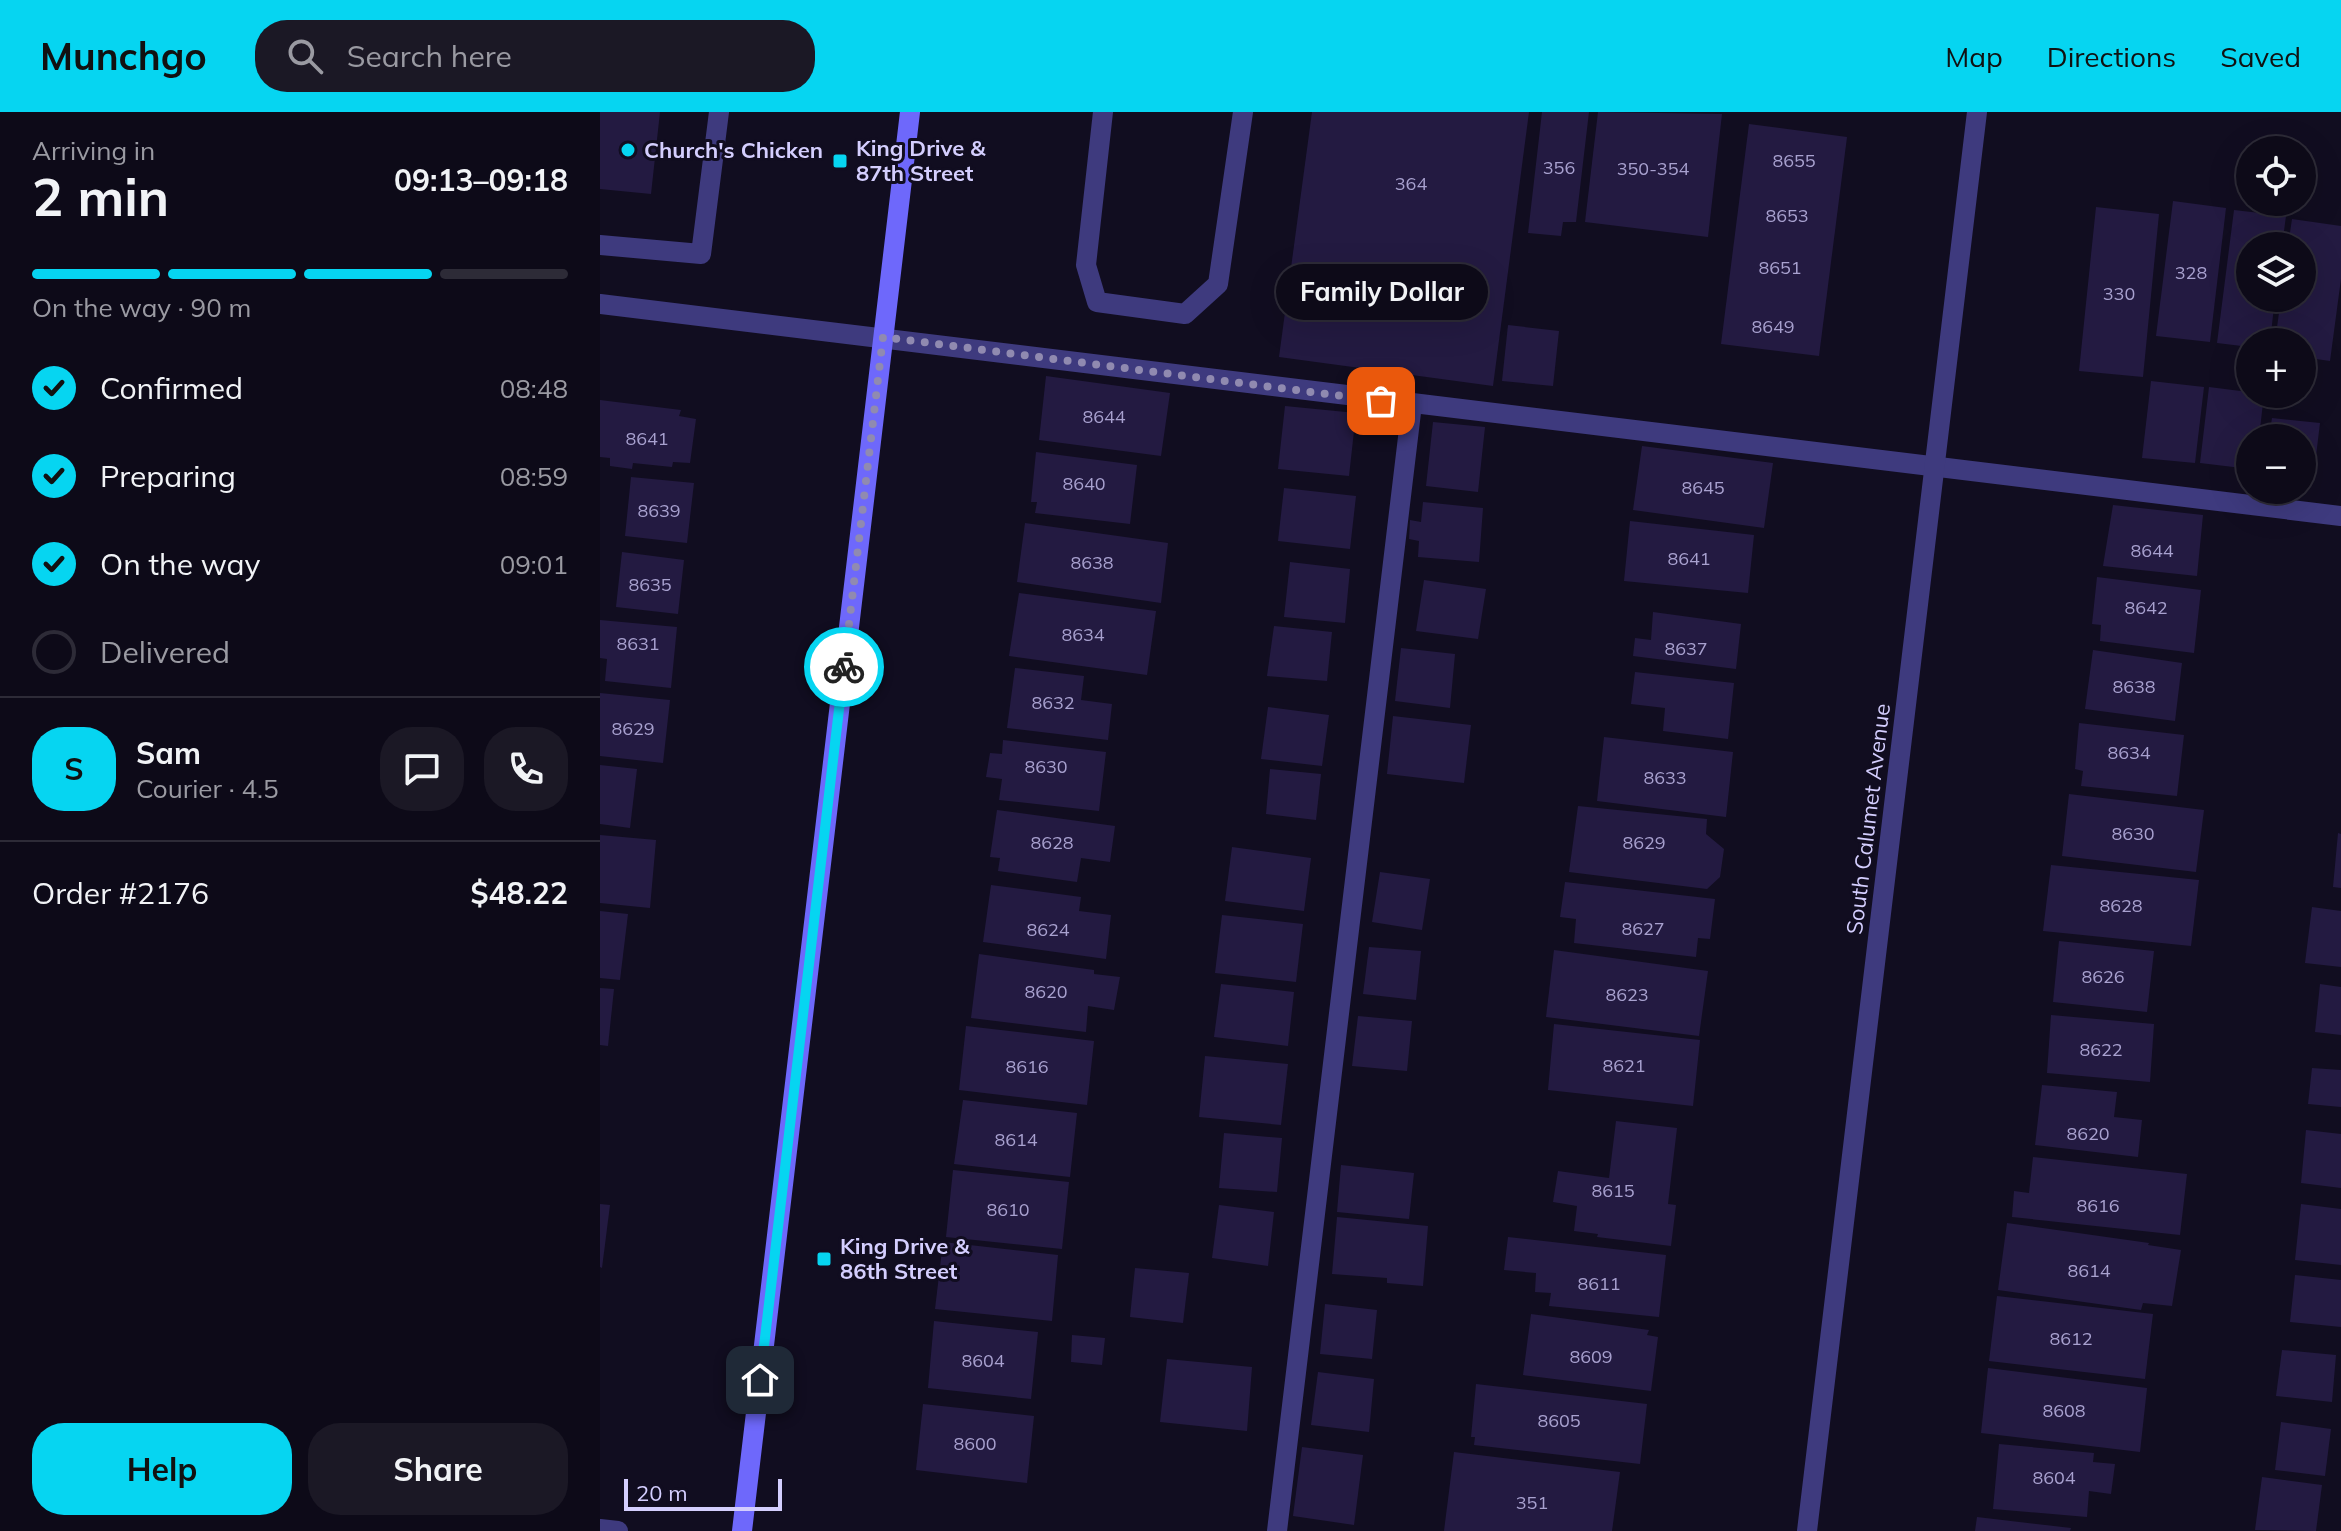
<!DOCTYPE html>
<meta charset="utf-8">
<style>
:root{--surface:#0d0a18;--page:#1b1825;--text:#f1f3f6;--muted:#9a9aa2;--line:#2d2b37;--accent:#06d5f1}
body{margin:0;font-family:Mulish,sans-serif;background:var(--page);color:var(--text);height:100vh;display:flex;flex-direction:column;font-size:30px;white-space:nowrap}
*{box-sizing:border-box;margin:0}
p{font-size:26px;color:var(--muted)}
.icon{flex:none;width:44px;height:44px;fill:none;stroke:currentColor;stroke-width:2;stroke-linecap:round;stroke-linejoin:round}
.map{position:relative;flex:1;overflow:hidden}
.drawer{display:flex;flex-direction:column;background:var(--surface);width:600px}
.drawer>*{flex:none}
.controls{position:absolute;left:1636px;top:24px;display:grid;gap:16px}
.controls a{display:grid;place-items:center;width:80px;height:80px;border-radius:50%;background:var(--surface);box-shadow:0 8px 32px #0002,0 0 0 2px var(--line);font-size:40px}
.scale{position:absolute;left:24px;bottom:20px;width:158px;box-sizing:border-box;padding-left:8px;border:4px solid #d4cefe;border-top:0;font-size:22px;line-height:28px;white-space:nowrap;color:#d4cefe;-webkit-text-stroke:6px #110d20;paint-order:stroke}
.pin{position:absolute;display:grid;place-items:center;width:68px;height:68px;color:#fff;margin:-34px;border-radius:16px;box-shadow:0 4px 12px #0006}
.courier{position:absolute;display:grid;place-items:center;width:80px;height:80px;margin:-40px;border:6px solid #06d5f1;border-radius:50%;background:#fff;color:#222;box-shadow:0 2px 10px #0007}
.bubble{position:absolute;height:56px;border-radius:28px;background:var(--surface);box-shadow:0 8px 32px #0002,0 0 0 2px var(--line);font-size:26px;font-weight:700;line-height:56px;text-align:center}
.head em{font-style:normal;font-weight:700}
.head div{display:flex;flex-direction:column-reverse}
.head{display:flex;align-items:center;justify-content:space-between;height:136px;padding:0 32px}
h1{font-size:52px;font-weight:700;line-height:60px}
.bar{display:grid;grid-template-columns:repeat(4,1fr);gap:12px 8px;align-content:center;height:96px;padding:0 32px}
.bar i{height:10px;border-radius:6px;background:var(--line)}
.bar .current{background:var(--accent)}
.bar p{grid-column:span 4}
.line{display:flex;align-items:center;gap:20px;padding:0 32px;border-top:2px solid var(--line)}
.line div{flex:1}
.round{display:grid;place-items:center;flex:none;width:84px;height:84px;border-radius:32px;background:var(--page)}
ol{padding:0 32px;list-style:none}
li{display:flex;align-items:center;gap:24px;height:88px}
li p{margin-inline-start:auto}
li .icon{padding:8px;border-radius:50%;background:var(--accent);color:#111;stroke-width:4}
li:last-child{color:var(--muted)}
li i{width:44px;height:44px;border:4px solid var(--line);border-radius:50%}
.cta{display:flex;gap:16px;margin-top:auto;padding:16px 32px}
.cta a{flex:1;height:92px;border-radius:32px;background:var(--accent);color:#111;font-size:32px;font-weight:700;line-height:92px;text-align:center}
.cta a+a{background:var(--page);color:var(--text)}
header{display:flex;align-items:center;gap:48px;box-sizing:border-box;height:112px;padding:0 40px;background:var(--accent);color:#111}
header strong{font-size:38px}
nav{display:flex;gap:44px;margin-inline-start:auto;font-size:28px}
.search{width:560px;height:72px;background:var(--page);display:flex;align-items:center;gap:20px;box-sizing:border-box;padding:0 28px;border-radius:32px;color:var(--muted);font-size:30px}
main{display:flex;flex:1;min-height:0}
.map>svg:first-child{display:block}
</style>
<header>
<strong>Munchgo</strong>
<div class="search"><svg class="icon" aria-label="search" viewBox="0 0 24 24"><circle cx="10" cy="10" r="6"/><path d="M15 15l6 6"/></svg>Search here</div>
<nav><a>Map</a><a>Directions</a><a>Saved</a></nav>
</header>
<main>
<section class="drawer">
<div class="head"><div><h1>2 min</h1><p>Arriving in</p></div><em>09:13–09:18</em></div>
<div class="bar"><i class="current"></i><i class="current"></i><i class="current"></i><i></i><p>On the way · 90 m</p></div>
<ol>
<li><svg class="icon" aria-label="check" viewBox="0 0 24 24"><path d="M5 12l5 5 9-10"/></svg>Confirmed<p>08:48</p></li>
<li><svg class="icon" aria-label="check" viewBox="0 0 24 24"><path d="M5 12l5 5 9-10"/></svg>Preparing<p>08:59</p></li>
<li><svg class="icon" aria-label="check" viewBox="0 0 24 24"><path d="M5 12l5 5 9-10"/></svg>On the way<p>09:01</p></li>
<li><i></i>Delivered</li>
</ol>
<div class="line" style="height:144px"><b class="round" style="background:var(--accent);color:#111">S</b><div><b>Sam</b><p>Courier · 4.5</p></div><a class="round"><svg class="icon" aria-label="chat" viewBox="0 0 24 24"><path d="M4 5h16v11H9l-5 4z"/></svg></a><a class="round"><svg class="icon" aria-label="phone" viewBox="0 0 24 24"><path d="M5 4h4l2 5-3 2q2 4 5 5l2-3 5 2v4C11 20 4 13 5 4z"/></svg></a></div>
<div class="line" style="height:104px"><div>Order #2176</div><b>$48.22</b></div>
<div class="cta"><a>Help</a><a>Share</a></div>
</section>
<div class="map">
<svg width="1741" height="1419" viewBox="0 0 1741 1419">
<rect width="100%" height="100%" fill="#110d20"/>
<g fill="#231a41">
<path d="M0,0H60L51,82L0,77Z"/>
<path d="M712,0H929L893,274L679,245Z"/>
<path d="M942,0H989L976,110H963L961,124L928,121Z"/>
<path d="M998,0L1122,2L1108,125L985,110Z"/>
<path d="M1149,12L1247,25L1219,244L1121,232Z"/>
<path d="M1573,89L1626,96L1610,230L1556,224Z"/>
<path d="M1496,95L1559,102L1543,265L1479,259Z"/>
<path d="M1634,98L1686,104L1682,134H1650V186H1675L1670,230H1650V235L1617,231Z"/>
<path d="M1692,107L1741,114V167L1730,249L1702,245V230H1675L1681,186H1702V134H1688Z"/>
<path d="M908,213L959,219L953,274L902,269Z"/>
<path d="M446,264L570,281L561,344L439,328Z"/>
<path d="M1551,269L1604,275L1595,351L1542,346Z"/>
<path d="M1609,275L1664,282L1659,326H1650V357L1600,351Z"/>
<path d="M0,288L81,298L79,304L96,307L90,351L73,350L72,355L33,351L32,357L10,354V346L0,345Z"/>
<path d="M685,294L756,301L749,364L678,357Z"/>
<path d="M1672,306L1720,311L1713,369L1702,368V326H1669Z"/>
<path d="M833,310L885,315L878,380L826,374Z"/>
<path d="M1042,334L1173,351L1164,416L1033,398Z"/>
<path d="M436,340L537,353L530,412L435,401L437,390H431Z"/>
<path d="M31,365L94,371L87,431L25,424Z"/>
<path d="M684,376L756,384L750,437L678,429Z"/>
<path d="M823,390L883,396L879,450L818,445L819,429L809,427L810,408L821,410Z"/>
<path d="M1513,393L1603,403L1597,464L1503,454Z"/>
<path d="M1030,409L1154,423L1148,481L1024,469Z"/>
<path d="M425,411L568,431L561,491L417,470Z"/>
<path d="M22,440L84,448L78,502L16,495Z"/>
<path d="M690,450L750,457L745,511L684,505Z"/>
<path d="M1497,465L1601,478L1594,541L1500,529L1501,513L1492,512Z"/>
<path d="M824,468L886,477L878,527L816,519Z"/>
<path d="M419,481L556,499L547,563L409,544Z"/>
<path d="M1053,500L1141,512L1136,557L1033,544L1035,526L1051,528Z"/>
<path d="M0,508L77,515L71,576L5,569L7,547L0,546Z"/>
<path d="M674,514L732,520L727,569L667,564Z"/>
<path d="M801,536L855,542L850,596L795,589Z"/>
<path d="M1493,538L1582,551L1575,609L1485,597Z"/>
<path d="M415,556L484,564L481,588L512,592L508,628L407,616Z"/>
<path d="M1035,560L1134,571L1128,627L1063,619L1065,596L1031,592Z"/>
<path d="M0,581L70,588L63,651L0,644Z"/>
<path d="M668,595L729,603L722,654L661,647Z"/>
<path d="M793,604L871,613L864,671L787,662Z"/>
<path d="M1479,611L1584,623L1577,684L1481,674L1483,659L1475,657Z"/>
<path d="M1004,625L1133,640L1126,705L997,689Z"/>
<path d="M403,628L506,640L499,699L399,688L402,667L386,665L390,641L402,642Z"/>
<path d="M0,653L37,657L30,716L0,712Z"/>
<path d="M670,657L721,662L716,708L666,702Z"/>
<path d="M1469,682L1604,698L1596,760L1462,744Z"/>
<path d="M978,694L1107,707L1106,722L1124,737L1120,765L1107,777L969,760Z"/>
<path d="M397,698L515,714L510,750L481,746L477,770L398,759L400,746L390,745Z"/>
<path d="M1738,721L1741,722V776L1733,775Z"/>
<path d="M0,723L56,728L50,796L0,791Z"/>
<path d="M632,735L711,746L704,799L625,789Z"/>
<path d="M1451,753L1599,768L1591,834L1443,819Z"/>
<path d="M780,760L830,767L822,818L772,810Z"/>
<path d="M965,770L1115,787L1110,827L1098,826L1096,845L974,831L976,807L960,805Z"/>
<path d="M391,773L481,785L479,799L511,803L506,847L383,830Z"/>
<path d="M1712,795L1741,799V855L1705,851Z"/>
<path d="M0,799L28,802L20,868L0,866Z"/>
<path d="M622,803L703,812L696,870L615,861Z"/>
<path d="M1459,829L1554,839L1547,900L1453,890Z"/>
<path d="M769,835L821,839L816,888L763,882Z"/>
<path d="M954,838L1108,859L1099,924L946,905Z"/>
<path d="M379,842L494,858V862L520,865L514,898L488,894L486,920L371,906Z"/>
<path d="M621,872L694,880L688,934L614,925Z"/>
<path d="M1720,872L1741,875V923L1715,920Z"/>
<path d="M0,876L14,877L8,934L0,933Z"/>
<path d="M1451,903L1554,912L1550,970L1447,961Z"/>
<path d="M758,904L812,909L807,959L752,954Z"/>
<path d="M954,912L1100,928L1093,994L948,978Z"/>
<path d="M366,914L494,929L487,993L359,978Z"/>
<path d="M605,944L688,952L681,1013L599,1005Z"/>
<path d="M1712,956L1741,958V995L1708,992Z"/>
<path d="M1442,973L1517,980L1514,1005L1542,1008L1538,1045L1435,1033Z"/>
<path d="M363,988L477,1001L470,1065L354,1052Z"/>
<path d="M1016,1009L1077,1016L1068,1092L1076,1093L1071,1134L997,1125L998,1122L974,1119L977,1094L953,1090L958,1059L1009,1066Z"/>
<path d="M1706,1018L1741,1022V1076L1701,1071Z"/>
<path d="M624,1021L682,1026L677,1080L619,1076Z"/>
<path d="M1433,1045L1587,1062L1580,1123L1412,1105L1414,1079L1429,1081Z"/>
<path d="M741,1053L814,1061L809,1107L737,1100Z"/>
<path d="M353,1058L469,1070L462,1137L346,1125Z"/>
<path d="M0,1092L10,1093L2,1156L0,1155Z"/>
<path d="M1701,1092L1741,1097V1153L1695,1148Z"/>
<path d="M619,1093L674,1100L668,1154L612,1146Z"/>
<path d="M737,1105L828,1114L823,1174L787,1171V1166L732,1162Z"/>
<path d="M1407,1111L1549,1131L1548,1133L1581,1138L1572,1194L1543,1191L1541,1198L1398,1178Z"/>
<path d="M908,1125L1066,1143L1059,1205L949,1194L951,1181L935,1180L936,1161L904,1158Z"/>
<path d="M343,1130L458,1143L452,1209L335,1197Z"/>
<path d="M535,1156L589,1161L583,1211L530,1205Z"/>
<path d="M1695,1163L1741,1168V1215L1690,1210Z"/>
<path d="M1397,1184L1553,1202L1545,1267L1389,1249Z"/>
<path d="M725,1192L777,1198L772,1247L720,1242Z"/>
<path d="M931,1202L1049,1218L1047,1223L1058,1225L1051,1279L923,1263Z"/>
<path d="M334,1209L438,1220L431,1287L328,1276Z"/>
<path d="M472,1223L505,1226L502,1253L471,1250Z"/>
<path d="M1682,1238L1736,1243L1732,1290L1676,1284Z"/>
<path d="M567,1247L652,1255L647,1319L560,1310Z"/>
<path d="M1388,1256L1547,1276L1540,1340L1381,1321Z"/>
<path d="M718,1260L774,1267L769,1320L711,1313Z"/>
<path d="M876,1272L1047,1292L1040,1352L874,1333L875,1325H871Z"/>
<path d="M323,1292L434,1304L427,1371L316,1358Z"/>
<path d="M1681,1310L1731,1317L1725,1364L1675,1358Z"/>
<path d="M1399,1332L1494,1341L1493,1350L1515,1352L1511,1382L1489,1379L1487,1405L1393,1397Z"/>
<path d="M702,1335L763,1343L754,1413L693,1404Z"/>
<path d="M854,1340L1020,1360L1012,1419H844Z"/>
<path d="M1662,1365L1722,1373L1716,1419L1655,1418Z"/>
<path d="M1377,1405L1471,1416L1470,1419H1375Z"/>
</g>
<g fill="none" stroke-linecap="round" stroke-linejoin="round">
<g stroke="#3e3a7e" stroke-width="20">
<path d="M503,0L486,153L497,190L585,202L618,172L643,0"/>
<path d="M0,133L101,142L119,0"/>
<path d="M0,192L1741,404"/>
<path d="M677,1419L812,292"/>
</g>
<g stroke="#3e3a7e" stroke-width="20">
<path d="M0,1417L18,1419"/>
<path d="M1207,1419L1377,0"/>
</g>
<path stroke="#6e68fb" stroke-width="20" d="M142,1419L310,0"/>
</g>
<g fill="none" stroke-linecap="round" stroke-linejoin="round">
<path stroke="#908ab0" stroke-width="8" stroke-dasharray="0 14.4" d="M244,555L283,225L781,289"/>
<path stroke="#06d5f1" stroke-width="10" d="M160,1268L244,555"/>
</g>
<g fill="#06d5f1" stroke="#110d20" stroke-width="3">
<circle cx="28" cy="38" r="8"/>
<rect x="232" y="41" width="16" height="16" rx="4"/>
<rect x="216" y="1139" width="16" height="16" rx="4"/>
</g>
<g text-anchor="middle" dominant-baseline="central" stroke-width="6" stroke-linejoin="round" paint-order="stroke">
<g font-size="18" fill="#a8a1cf">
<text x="1194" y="48">8655</text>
<text x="959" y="55">356</text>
<text x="1053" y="56">350-354</text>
<text x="811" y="71">364</text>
<text x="1187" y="103">8653</text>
<text x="1180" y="155">8651</text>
<text x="1591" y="160">328</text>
<text x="1519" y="181">330</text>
<text x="1173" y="214">8649</text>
<text x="504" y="304">8644</text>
<text x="47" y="326">8641</text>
<text x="484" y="371">8640</text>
<text x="1103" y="375">8645</text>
<text x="59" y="398">8639</text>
<text x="1552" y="438">8644</text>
<text x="1089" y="446">8641</text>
<text x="492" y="450">8638</text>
<text x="50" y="472">8635</text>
<text x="1546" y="495">8642</text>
<text x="483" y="522">8634</text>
<text x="38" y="531">8631</text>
<text x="1086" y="536">8637</text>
<text x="1534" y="574">8638</text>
<text x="453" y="590">8632</text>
<text x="33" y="616">8629</text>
<text x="1529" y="640">8634</text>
<text x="446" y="654">8630</text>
<text x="1065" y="665">8633</text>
<text x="1533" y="721">8630</text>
<text x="452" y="730">8628</text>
<text x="1044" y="730">8629</text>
<text x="1521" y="793">8628</text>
<text x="1043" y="816">8627</text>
<text x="448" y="817">8624</text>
<text x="1503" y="864">8626</text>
<text x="446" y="879">8620</text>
<text x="1027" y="882">8623</text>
<text x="1501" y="937">8622</text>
<text x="1024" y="953">8621</text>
<text x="427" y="954">8616</text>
<text x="1488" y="1021">8620</text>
<text x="416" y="1027">8614</text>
<text x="1013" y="1078">8615</text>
<text x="1498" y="1093">8616</text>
<text x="408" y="1097">8610</text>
<text x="1489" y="1158">8614</text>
<text x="999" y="1171">8611</text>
<text x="1471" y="1226">8612</text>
<text x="991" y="1244">8609</text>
<text x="383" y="1248">8604</text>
<text x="1464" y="1298">8608</text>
<text x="959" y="1308">8605</text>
<text x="375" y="1331">8600</text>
<text x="1454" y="1365">8604</text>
<text x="932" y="1390">351</text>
</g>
<g font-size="22" font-weight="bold" fill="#d4cefe" stroke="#110d20" text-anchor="start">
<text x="256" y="36">King Drive &amp;<tspan x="256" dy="25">87th Street</tspan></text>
<text x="44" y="38">Church's Chicken</text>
<text x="240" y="1134">King Drive &amp;<tspan x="240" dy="25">86th Street</tspan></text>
</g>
<g font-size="22" fill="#d4cefe" stroke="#110d20">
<text transform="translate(1268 707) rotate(-83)">South Calumet Avenue</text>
</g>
</g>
</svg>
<div class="controls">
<a><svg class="icon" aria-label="locate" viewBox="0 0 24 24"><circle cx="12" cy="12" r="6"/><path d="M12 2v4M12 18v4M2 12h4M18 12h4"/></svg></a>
<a><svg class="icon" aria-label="layers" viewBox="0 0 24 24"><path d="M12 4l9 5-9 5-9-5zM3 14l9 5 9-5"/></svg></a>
<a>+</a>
<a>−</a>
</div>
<div class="scale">20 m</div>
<div class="pin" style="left:781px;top:289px;background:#ea580c"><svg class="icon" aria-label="bag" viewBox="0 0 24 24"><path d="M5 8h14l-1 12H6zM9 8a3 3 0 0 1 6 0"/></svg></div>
<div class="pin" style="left:160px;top:1268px;background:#1f2937"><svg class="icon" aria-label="home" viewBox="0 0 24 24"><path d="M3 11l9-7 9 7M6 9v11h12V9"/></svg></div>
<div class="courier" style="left:244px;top:555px"><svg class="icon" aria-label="bike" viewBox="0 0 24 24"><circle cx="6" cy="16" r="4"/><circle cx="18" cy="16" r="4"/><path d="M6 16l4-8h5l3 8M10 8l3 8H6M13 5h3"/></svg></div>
<div class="bubble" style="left:676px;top:152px;width:212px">Family Dollar</div>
</div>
</main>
